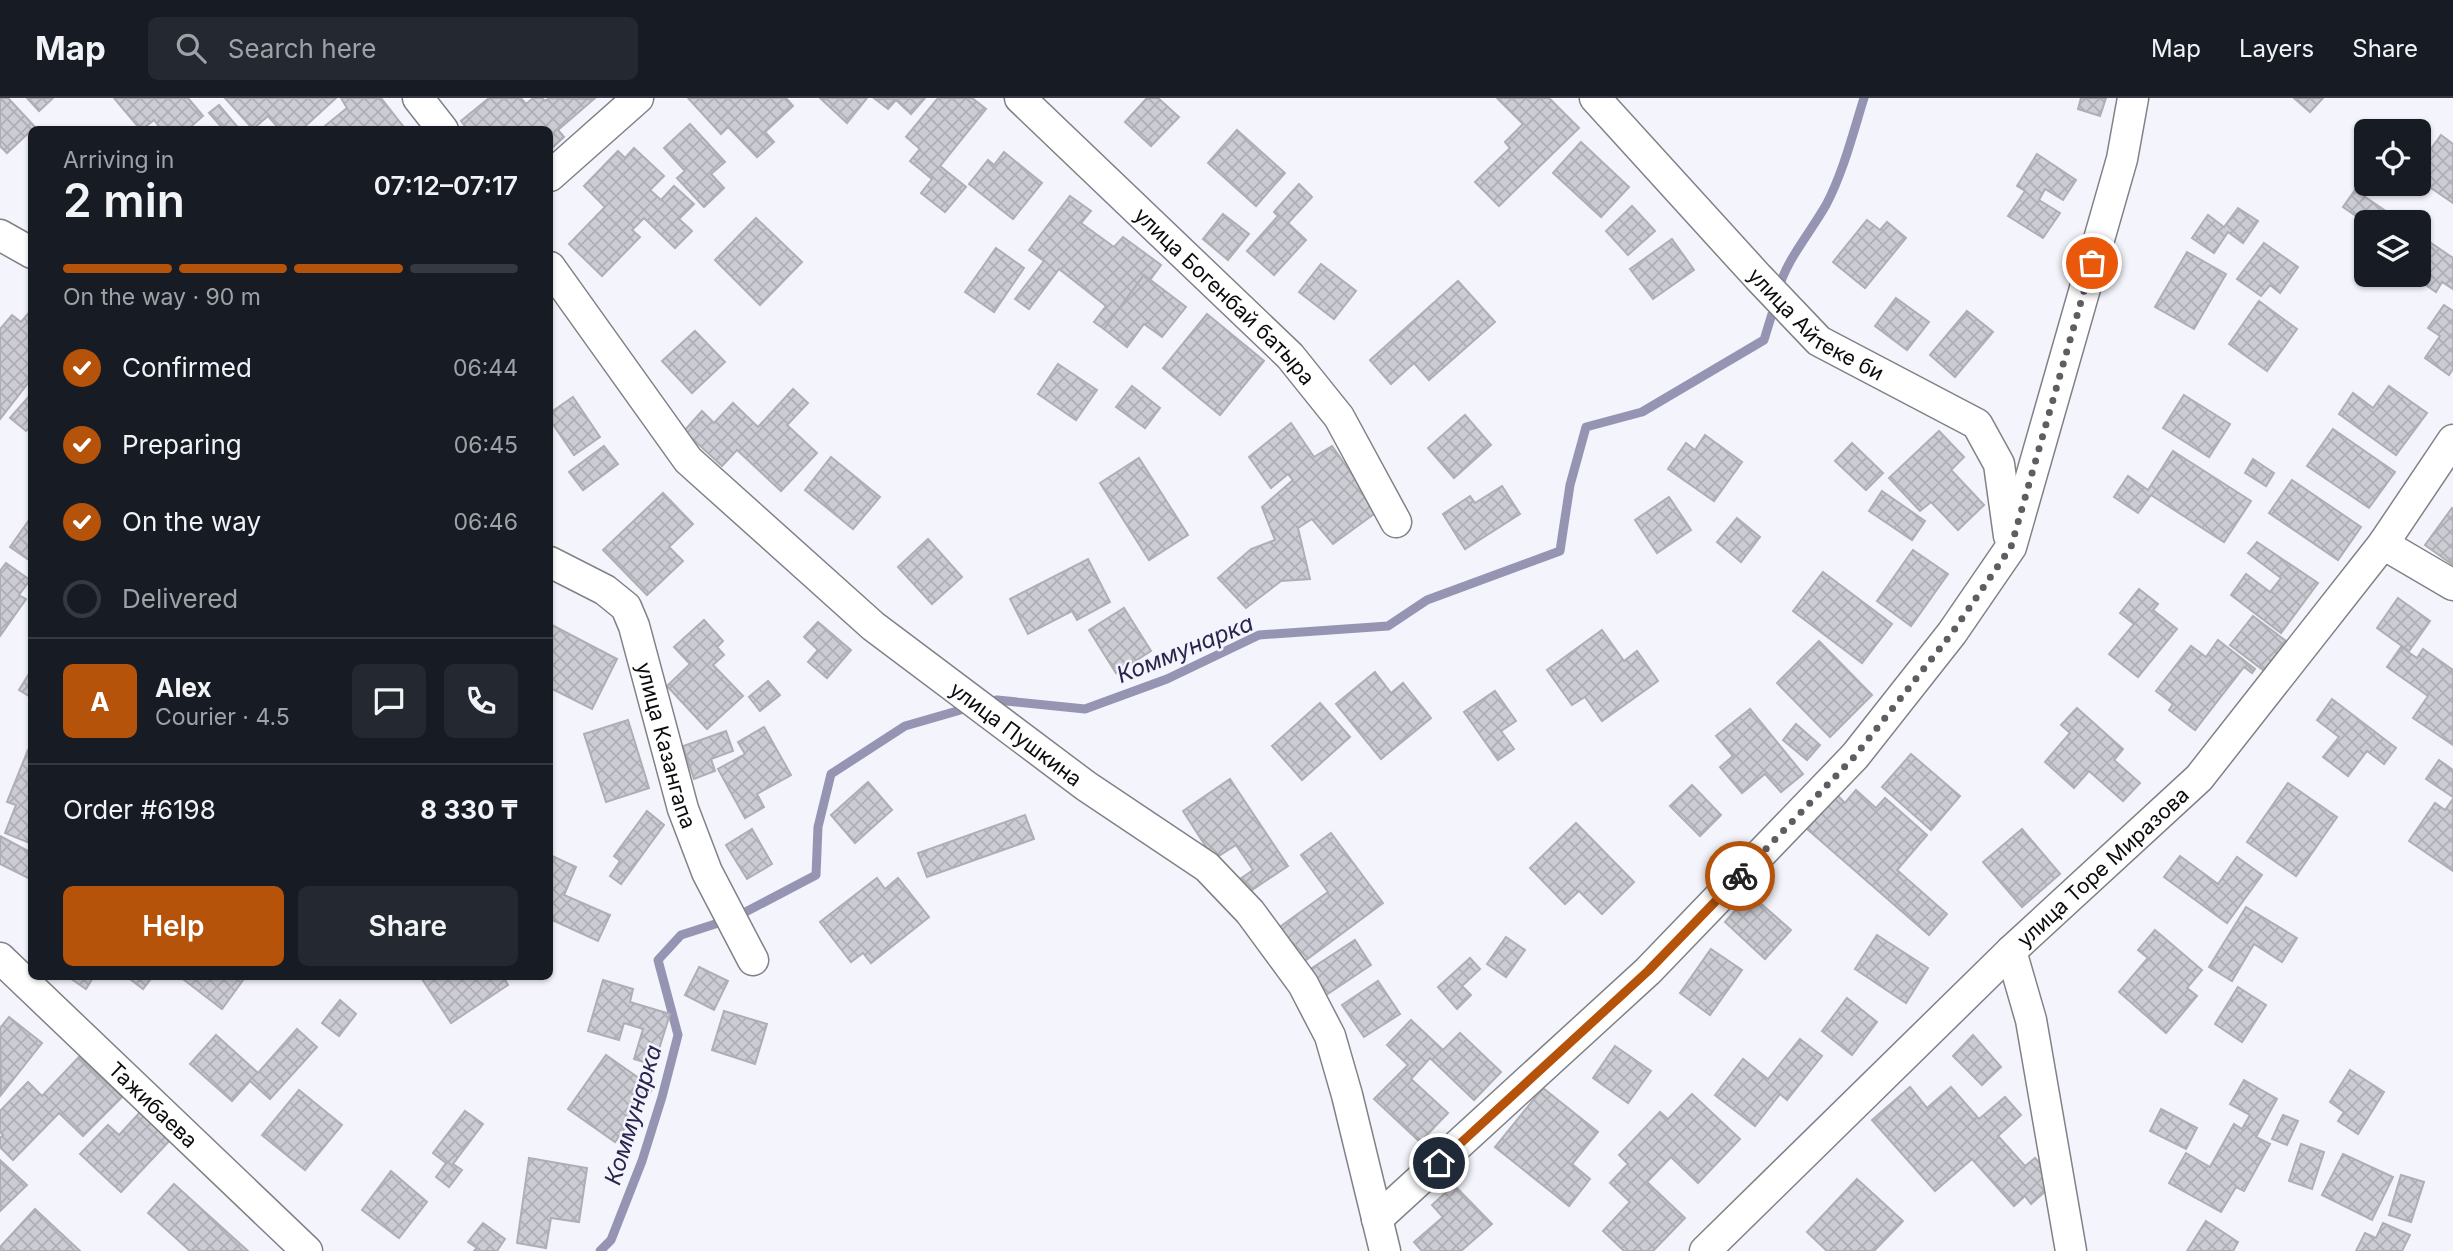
<!DOCTYPE html>
<meta charset="utf-8">
<style>
:root{--surface:#171b24;--page:#242831;--text:#f1f3f6;--muted:#9ea1a6;--line:#363941;--accent:#b45309}
body{margin:0;font-family:Inter,sans-serif;background:var(--page);color:var(--text);height:100vh;display:flex;flex-direction:column;font-size:26px;white-space:nowrap}
*{box-sizing:border-box;margin:0}
p{font-size:23px;color:var(--muted)}
.icon{flex:none;width:38px;height:38px;fill:none;stroke:currentColor;stroke-width:2;stroke-linecap:round;stroke-linejoin:round}
.map{position:relative;flex:1;overflow:hidden}
.panel{position:absolute;left:28px;top:28px;width:525px;height:854px;display:flex;flex-direction:column;background:var(--surface);border-radius:10px;box-shadow:0 2px 5px #0004}
.panel>*{flex:none}
.tools{position:absolute;left:2354px;top:21px;display:grid;gap:14px}
.tools a{display:grid;place-items:center;width:77px;height:77px;border-radius:10px;background:var(--surface);box-shadow:0 2px 5px #0004;font-size:35px}
.pin{position:absolute;display:grid;place-items:center;width:60px;height:60px;color:#fff;margin:-30px;border:4px solid #fff;border-radius:50%;box-shadow:0 2px 7px #0007}
.courier{position:absolute;display:grid;place-items:center;width:70px;height:70px;margin:-35px;border:5px solid #b45309;border-radius:50%;background:#fff;color:#222;box-shadow:0 2px 9px #0007}
.overview em{font-style:normal;font-weight:600}
.overview div{display:flex;flex-direction:column-reverse}
.overview{display:flex;align-items:center;justify-content:space-between;height:119px;padding:0 35px}
h1{font-size:46px;font-weight:600;line-height:52px}
.bar{display:grid;grid-template-columns:repeat(4,1fr);gap:10px 7px;align-content:center;height:84px;padding:0 35px}
.bar i{height:9px;border-radius:5px;background:var(--line)}
.bar .on{background:var(--accent)}
.bar p{grid-column:span 4}
.line{display:flex;align-items:center;gap:18px;padding:0 35px;border-top:2px solid var(--line)}
.line div{flex:1}
.round{display:grid;place-items:center;flex:none;width:74px;height:74px;border-radius:10px;background:var(--page)}
ol{padding:0 35px;list-style:none}
li{display:flex;align-items:center;gap:21px;height:77px}
li p{margin-inline-start:auto}
li .icon{padding:7px;border-radius:50%;background:var(--accent);color:#fff;stroke-width:4}
li:last-child{color:var(--muted)}
li i{width:38px;height:38px;border:4px solid var(--line);border-radius:50%}
.button{display:flex;gap:14px;margin-top:auto;padding:14px 35px}
.button a{flex:1;height:80px;border-radius:10px;background:var(--accent);color:#fff;font-size:28px;font-weight:600;line-height:80px;text-align:center}
.button a+a{background:var(--page);color:var(--text)}
header{display:flex;align-items:center;gap:42px;box-sizing:border-box;height:98px;padding:0 35px;background:var(--surface);border-bottom:2px solid var(--line)}
header strong{font-size:33px}
nav{display:flex;gap:38px;margin-inline-start:auto;font-size:24px}
.search{width:490px;height:63px;background:var(--page);display:flex;align-items:center;gap:18px;box-sizing:border-box;padding:0 24px;border-radius:10px;color:var(--muted);font-size:26px}
.map>svg:first-child{display:block}
</style>
<header>
<strong>Map</strong>
<div class="search"><svg class="icon" aria-label="search" viewBox="0 0 24 24"><circle cx="10" cy="10" r="6"/><path d="M15 15l6 6"/></svg>Search here</div>
<nav><a>Map</a><a>Layers</a><a>Share</a></nav>
</header>
<div class="map">
<svg width="2453" height="1153" viewBox="0 0 2453 1153">
<defs>
<pattern id="building-cross-hatch" width="8" height="8" patternUnits="userSpaceOnUse" patternTransform="scale(1.75)"><rect width="8" height="8" fill="#ccccd4"/><path d="M0 0l8 8M0 8l8-8" fill="none" stroke="#aeaeb5"/></pattern>
</defs>
<rect width="100%" height="100%" fill="#f4f4fc"/>
<g fill="none" stroke-linecap="round" stroke-linejoin="round">
<g stroke="#9595b3" stroke-width="9">
<path d="M1778,192C1787,161 1810,135 1826,107C1843,75 1853,35 1864,0"/>
<path d="M984,605L997,602L1085,611L1167,581L1259,537L1388,528L1427,502L1560,453L1570,387L1586,329L1642,314L1764,242L1775,206"/>
<path d="M600,1153L611,1142L642,1063L662,999L678,937L658,862L681,837L734,820L816,777L818,729L831,676L905,628L971,609"/>
</g>
</g>
<g fill="url(#building-cross-hatch)" stroke="#aeaeb5" stroke-width="2">
<path d="M0,0H8L35,29L7,55L0,48Z"/>
<path d="M27,0H53L39,13Z"/>
<path d="M114,0H188L203,18L187,32H162L154,22L141,32Z"/>
<path d="M225,0H336L301,32H280L268,18L253,31Z"/>
<path d="M381,0L406,32H320L347,10L341,0Z"/>
<path d="M489,0H521L526,6L533,0H542L545,3L549,0L594,1L558,32L564,39L550,52V32H468L461,23Z"/>
<path d="M688,0H786L793,8L765,34L774,44L757,59L728,29L721,36Z"/>
<path d="M820,0H867L847,25Z"/>
<path d="M925,0L911,16L896,2L888,11L875,1Z"/>
<path d="M938,0H972L986,11L940,68L966,89L945,114L921,95L932,81L910,63L920,51L906,39Z"/>
<path d="M1147,0H1158L1179,19L1151,48L1125,24Z"/>
<path d="M1497,0H1549L1579,30L1499,108L1475,84L1510,50L1505,44L1523,26Z"/>
<path d="M2081,0H2106L2100,18L2078,11Z"/>
<path d="M2294,0H2323L2310,14Z"/>
<path d="M219,7L240,32H224L209,15Z"/>
<path d="M690,26L725,64L711,76L724,90L704,109L677,80L685,73L664,50Z"/>
<path d="M1237,32L1285,75L1256,108L1208,65Z"/>
<path d="M2441,37L2453,46V105L2418,81V69Z"/>
<path d="M1581,44L1629,89L1601,119L1553,75Z"/>
<path d="M634,50L664,78L650,92L661,102L674,88L694,106L679,121L692,133L675,150L644,120L632,132L640,139L602,178L569,146L605,109L584,88L618,53L625,60Z"/>
<path d="M1004,54L1042,85L1013,121L969,86L988,62L994,67Z"/>
<path d="M2037,56L2076,82L2063,102L2045,91L2039,102L2060,115L2043,140L2008,118L2025,93L2017,88Z"/>
<path d="M1299,86L1312,99L1288,125L1306,142L1274,177L1247,153L1278,118L1274,114Z"/>
<path d="M2355,92L2402,124L2366,125L2343,109Z"/>
<path d="M1070,98L1091,113L1081,125L1114,149L1123,139L1161,167L1150,182L1144,177L1104,231L1094,224L1106,208L1059,171L1029,211L1015,201L1044,163L1029,152Z"/>
<path d="M1632,108L1655,133L1628,157L1606,133Z"/>
<path d="M2238,110L2258,123L2243,145L2228,134L2214,155L2192,140L2208,117L2224,129Z"/>
<path d="M1223,116L1249,136L1228,162L1203,141Z"/>
<path d="M756,120L802,164L760,207L715,162Z"/>
<path d="M1867,122L1880,132L1887,124L1906,140L1865,190L1833,164Z"/>
<path d="M2418,136L2453,160V191L2442,184L2436,194L2411,177H2418Z"/>
<path d="M1672,141L1694,172L1653,201L1630,171Z"/>
<path d="M2264,145L2298,169L2280,195L2270,187L2261,198L2237,181Z"/>
<path d="M996,150L1024,170L994,214L965,194Z"/>
<path d="M2187,154L2226,176L2194,231L2155,209Z"/>
<path d="M1321,166L1356,193L1334,221L1299,194Z"/>
<path d="M1144,177L1186,209L1162,239L1144,226L1127,249L1104,231Z"/>
<path d="M1458,183L1495,224L1429,282L1414,265L1391,286L1370,262Z"/>
<path d="M1896,200L1929,224L1907,252L1875,228Z"/>
<path d="M2259,203L2297,231L2267,273L2229,246Z"/>
<path d="M2444,207L2453,213V271L2449,277L2425,260L2440,238L2428,230Z"/>
<path d="M32,211V280L0,321V231L12,217L21,224Z"/>
<path d="M1967,213L1993,234L1955,279L1930,257Z"/>
<path d="M1207,216L1264,263L1220,317L1163,270Z"/>
<path d="M695,233L725,264L692,295L662,263Z"/>
<path d="M1058,266L1097,292L1076,322L1038,296Z"/>
<path d="M1132,288L1160,310L1145,330L1116,309Z"/>
<path d="M2389,288L2427,315L2396,357L2339,316L2353,295L2373,310Z"/>
<path d="M793,291L808,305L787,327L817,355L781,393L737,352L722,368L684,333L702,313L714,325L733,305L758,329Z"/>
<path d="M32,295V327L26,333L10,320Z"/>
<path d="M2184,297L2230,326L2209,359L2163,330Z"/>
<path d="M573,299L600,339L574,357L550,322V315Z"/>
<path d="M1465,317L1491,347L1454,380L1428,350Z"/>
<path d="M1291,325L1314,359L1332,348L1378,413L1333,446L1312,421L1298,430L1310,481L1281,483L1246,510L1218,480L1251,451L1275,442L1262,409L1293,382L1288,376L1271,390L1249,359Z"/>
<path d="M2333,331L2395,374L2369,410L2307,368Z"/>
<path d="M1939,333L1964,359L1951,372L1984,407L1958,432L1931,404L1920,413L1889,380Z"/>
<path d="M1705,337L1742,364L1714,403L1668,371L1686,345L1695,352Z"/>
<path d="M1852,345L1883,375L1866,392L1835,363Z"/>
<path d="M604,348L618,366L583,392L569,374Z"/>
<path d="M2173,353L2251,403L2224,444L2151,397L2138,415L2114,399L2128,378L2148,392Z"/>
<path d="M831,359L880,399L853,431L805,392Z"/>
<path d="M1139,360L1188,437L1149,462L1100,385Z"/>
<path d="M2253,361L2274,375L2266,388L2245,375Z"/>
<path d="M2292,382L2361,429L2338,462L2269,415Z"/>
<path d="M1502,388L1520,416L1465,451L1443,416L1470,398L1475,405Z"/>
<path d="M1882,393L1925,423L1912,442L1869,413Z"/>
<path d="M663,395L693,426L669,449L683,463L647,497L603,452Z"/>
<path d="M1669,399L1691,432L1657,455L1635,422Z"/>
<path d="M2452,410L2453,411V467L2425,447Z"/>
<path d="M32,418V464L10,449Z"/>
<path d="M1737,420L1760,439L1741,464L1717,444Z"/>
<path d="M928,441L962,479L932,506L898,469Z"/>
<path d="M2257,444L2318,485L2281,535L2231,497L2246,476L2270,494L2281,480L2248,455Z"/>
<path d="M1913,452L1948,476L1911,528L1877,503Z"/>
<path d="M1088,461L1110,504L1077,522L1072,513L1028,536L1010,501Z"/>
<path d="M6,465L30,482L19,497L26,501L0,538V473Z"/>
<path d="M1823,474L1892,526L1862,565L1793,513Z"/>
<path d="M2139,491L2158,506L2153,512L2177,531L2138,579L2109,556L2134,526L2120,515Z"/>
<path d="M2398,500L2430,523L2409,553L2377,530Z"/>
<path d="M1124,510L1151,553L1116,575L1089,532Z"/>
<path d="M2253,518L2290,546L2267,575L2230,547Z"/>
<path d="M704,522L723,543L717,549L724,557L713,567L743,598L707,631L667,588L690,566L674,549Z"/>
<path d="M818,524L851,552L827,580L808,564L818,552L804,539Z"/>
<path d="M550,526L617,561L592,611L550,590Z"/>
<path d="M1602,532L1624,563L1637,553L1658,583L1602,623L1585,599L1572,607L1547,572Z"/>
<path d="M2218,542L2255,571L2252,575L2244,569L2195,632L2169,612L2173,606L2156,593L2191,548L2206,559Z"/>
<path d="M1819,543L1872,597L1830,639L1777,585Z"/>
<path d="M2401,549L2417,560L2423,551L2453,572V647L2413,620L2428,598L2387,569Z"/>
<path d="M32,571V600L19,592Z"/>
<path d="M1375,574L1391,595L1403,585L1431,620L1381,661L1336,606Z"/>
<path d="M768,583L780,597L760,613L749,599Z"/>
<path d="M1495,593L1516,623L1501,633L1514,651L1498,662L1464,614Z"/>
<path d="M2332,601L2396,650L2384,666L2367,653L2348,678L2323,659L2339,639L2317,622Z"/>
<path d="M1320,605L1350,639L1302,682L1272,648Z"/>
<path d="M2077,610L2123,651L2114,662L2140,685L2123,703L2089,673L2074,690L2045,664L2070,635L2061,627Z"/>
<path d="M1750,611L1803,676L1781,694L1765,676L1742,695L1720,669L1733,658L1716,638Z"/>
<path d="M628,622L649,690L606,704L584,636Z"/>
<path d="M1796,626L1820,647L1807,662L1783,642Z"/>
<path d="M764,629L791,677L757,696L764,709L745,720L718,671L745,656L738,644Z"/>
<path d="M726,633L733,653L711,661L715,673L694,681L683,648Z"/>
<path d="M28,652L32,653V746L5,735L16,707L7,704Z"/>
<path d="M1911,656L1960,698L1931,732L1882,689Z"/>
<path d="M2439,662L2453,672V699L2426,681Z"/>
<path d="M1230,681L1288,768L1249,794L1240,781L1253,772L1236,747L1214,761L1183,713Z"/>
<path d="M868,684L892,712L855,745L831,717Z"/>
<path d="M2288,685L2337,719L2296,778L2247,744Z"/>
<path d="M1692,687L1721,717L1700,738L1670,708Z"/>
<path d="M1856,692L1876,710L1885,700L1927,737L1897,772L1947,816L1929,837L1807,731L1837,697L1845,705Z"/>
<path d="M2453,701V773L2409,743L2435,705L2445,712Z"/>
<path d="M647,713L664,727L621,786L610,778L620,763L614,758Z"/>
<path d="M1025,717L1034,741L927,779L918,755Z"/>
<path d="M1576,725L1634,784L1602,816L1579,793L1565,806L1530,770Z"/>
<path d="M752,731L772,766L747,781L726,747Z"/>
<path d="M2022,731L2060,776L2022,809L1983,764Z"/>
<path d="M1331,735L1383,805L1302,865L1277,831L1328,794L1301,757Z"/>
<path d="M0,738L32,755V782L0,766Z"/>
<path d="M550,757L576,769L564,797L610,817L598,843L550,821Z"/>
<path d="M2180,758L2218,786L2237,759L2262,777L2227,825L2164,779Z"/>
<path d="M877,780L885,791L898,780L929,819L871,865L863,855L851,864L820,824Z"/>
<path d="M1750,796L1791,832L1765,861L1725,824Z"/>
<path d="M2246,809L2297,840L2282,864L2254,846L2232,883L2209,869Z"/>
<path d="M2155,832L2202,872L2187,890L2197,898L2166,935L2119,894L2148,860L2138,852Z"/>
<path d="M1877,837L1928,870L1906,905L1855,871Z"/>
<path d="M1506,839L1525,852L1506,879L1487,866Z"/>
<path d="M1355,842L1371,867L1323,899L1306,874Z"/>
<path d="M1711,851L1742,872L1710,917L1680,895Z"/>
<path d="M1470,860L1480,871L1462,888L1471,897L1457,911L1438,889Z"/>
<path d="M699,869L728,883L714,912L685,897Z"/>
<path d="M67,878H94L86,891Z"/>
<path d="M126,878H153L143,891Z"/>
<path d="M179,878H246L222,911Z"/>
<path d="M420,878H503L508,887L451,925Z"/>
<path d="M603,882L633,891L630,904L670,916L654,967L634,961L643,931L624,925L619,942L588,933Z"/>
<path d="M1378,883L1400,916L1364,939L1342,907Z"/>
<path d="M2238,889L2266,907L2242,944L2215,926Z"/>
<path d="M1847,900L1877,924L1852,957L1822,933Z"/>
<path d="M340,902L356,916L339,938L322,925Z"/>
<path d="M724,913L767,926L755,966L712,952Z"/>
<path d="M9,919L42,945L1,997L0,930Z"/>
<path d="M1411,922L1443,952L1460,935L1501,974L1474,1002L1430,960L1411,981L1448,1015L1420,1044L1374,1001L1408,967L1387,947Z"/>
<path d="M297,931L317,949L270,1001L250,983L232,1003L190,966L216,937L258,975Z"/>
<path d="M1973,937L2001,969L1982,987L1953,958Z"/>
<path d="M1800,941L1822,958L1787,1002L1780,996L1755,1028L1715,997L1743,961L1768,981Z"/>
<path d="M1615,948L1651,973L1628,1005L1593,980Z"/>
<path d="M606,957L653,990L615,1044L568,1011Z"/>
<path d="M79,959L122,999L83,1038L59,1015L13,1062L0,1049V1040L3,1037L0,1034V1013L28,984L42,998Z"/>
<path d="M2350,972L2384,994L2358,1036L2338,1023L2344,1014L2330,1004Z"/>
<path d="M2244,982L2277,1001L2256,1039L2270,1046L2244,1093L2236,1089L2221,1114L2169,1085L2186,1055L2210,1069L2234,1026L2242,1031L2250,1017L2230,1006Z"/>
<path d="M1910,989L1927,1010L1951,989L1979,1021L2005,999L2021,1017L1998,1038L2025,1068L2035,1060L2056,1084L2031,1106L2025,1098L2014,1108L1972,1061L1935,1093L1872,1022Z"/>
<path d="M1543,990L1598,1034L1572,1066L1590,1081L1569,1108L1495,1049Z"/>
<path d="M299,992L342,1027L305,1072L262,1037Z"/>
<path d="M1692,996L1740,1041L1698,1085L1671,1059L1647,1084L1685,1120L1653,1153H1624L1603,1133L1630,1104L1610,1085L1628,1066L1619,1057L1660,1014L1668,1021Z"/>
<path d="M143,1011L173,1039L121,1094L80,1056L108,1027L119,1037Z"/>
<path d="M2161,1011L2197,1030L2186,1051L2150,1033Z"/>
<path d="M465,1013L483,1026L453,1066L462,1072L449,1089L436,1079L446,1065L433,1055Z"/>
<path d="M2283,1017L2298,1023L2287,1047L2272,1041Z"/>
<path d="M2301,1046L2324,1054L2312,1091L2289,1083Z"/>
<path d="M2343,1056L2393,1079L2372,1122L2322,1097Z"/>
<path d="M529,1060L587,1070L579,1124L551,1120L546,1150L517,1145Z"/>
<path d="M0,1062L27,1087L0,1113Z"/>
<path d="M391,1073L427,1104L399,1140L362,1112Z"/>
<path d="M2401,1077L2424,1084L2411,1124L2389,1117Z"/>
<path d="M1857,1081L1903,1123L1874,1153H1827L1807,1134Z"/>
<path d="M174,1086L248,1153H190L148,1115Z"/>
<path d="M1454,1087L1492,1126L1461,1153H1422L1414,1144L1443,1119L1432,1107Z"/>
<path d="M35,1111L80,1153H0V1149Z"/>
<path d="M2206,1123L2238,1144L2233,1153H2187Z"/>
<path d="M483,1125L505,1141L497,1153H474L477,1150L468,1144Z"/>
<path d="M2383,1125L2410,1137L2402,1153H2356L2365,1135L2376,1140Z"/>
</g>
<g fill="none" stroke-linecap="round" stroke-linejoin="round">
<g stroke="#818188" stroke-width="33">
<g id="minor">
<path d="M418,0L443,32"/>
<path id="s1" d="M1020,0L1290,258L1339,319L1396,424"/>
<path id="s2" d="M1595,0L1758,179L1819,243L1977,326L1999,366L2009,438"/>
<path d="M550,78L638,0"/>
<path d="M0,137L32,155"/>
<path id="s3" d="M550,169L688,362L873,528L1086,688L1207,769L1250,814L1303,886L1330,938L1347,997L1385,1153"/>
<path d="M2383,446L2453,487"/>
<path id="s4" d="M550,464L605,492L626,509L634,528L683,711L707,774L753,862"/>
<path d="M2011,853L2031,922L2071,1153"/>
<path id="s5" d="M0,860L307,1153"/>
<path d="M1377,1121L1648,873L1855,658L1952,535L2011,449L2122,61L2133,0"/>
<path id="s6" d="M1705,1153L2011,853L2199,680L2383,446L2453,342"/>
</g>
</g>
<use href="#minor" stroke="#fff" stroke-width="30"/>
</g>
<g fill="none" stroke-linecap="round" stroke-linejoin="round">
<path stroke="#5d5d62" stroke-width="7" stroke-dasharray="0 12.6" d="M1740,778L1855,658L1952,535L2011,449L2092,165"/>
<path stroke="#b45309" stroke-width="9" d="M1439,1065L1648,873L1740,778"/>
</g>
<g text-anchor="middle" dominant-baseline="central" stroke-width="5" stroke-linejoin="round" paint-order="stroke">
<g font-size="21" fill="#0c0c0f" stroke="#f4f4fc">
<text stroke="none"><textPath href="#s1" startOffset="285">улица Богенбай батыра</textPath></text>
<text stroke="none"><textPath href="#s2" startOffset="318">улица Айтеке би</textPath></text>
<text stroke="none"><textPath href="#s3" startOffset="665">улица Пушкина</textPath></text>
<text stroke="none"><textPath href="#s4" startOffset="233">улица Казангапа</textPath></text>
<text stroke="none"><textPath href="#s6" startOffset="553">улица Торе Миразова</textPath></text>
<text stroke="none"><textPath href="#s5" startOffset="212">Тажибаева</textPath></text>
</g>
<g font-size="23" font-style="italic" fill="#28244d" stroke="#f4f4fc">
<text transform="translate(1185 551) rotate(-22)">Коммунарка</text>
<text transform="translate(633 1017) rotate(-73)">Коммунарка</text>
</g>
</g>
</svg>
<div class="tools">
<a><svg class="icon" aria-label="locate" viewBox="0 0 24 24"><circle cx="12" cy="12" r="6"/><path d="M12 2v4M12 18v4M2 12h4M18 12h4"/></svg></a>
<a><svg class="icon" aria-label="layers" viewBox="0 0 24 24"><path d="M12 4l9 5-9 5-9-5zM3 14l9 5 9-5"/></svg></a>
</div>
<div class="pin" style="left:2092px;top:165px;background:#ea580c"><svg class="icon" aria-label="bag" viewBox="0 0 24 24"><path d="M5 8h14l-1 12H6zM9 8a3 3 0 0 1 6 0"/></svg></div>
<div class="pin" style="left:1439px;top:1065px;background:#1f2937"><svg class="icon" aria-label="home" viewBox="0 0 24 24"><path d="M3 11l9-7 9 7M6 9v11h12V9"/></svg></div>
<div class="courier" style="left:1740px;top:778px"><svg class="icon" aria-label="bike" viewBox="0 0 24 24"><circle cx="6" cy="16" r="4"/><circle cx="18" cy="16" r="4"/><path d="M6 16l4-8h5l3 8M10 8l3 8H6M13 5h3"/></svg></div>
<section class="panel">
<div class="overview"><div><h1>2 min</h1><p>Arriving in</p></div><em>07:12–07:17</em></div>
<div class="bar"><i class="on"></i><i class="on"></i><i class="on"></i><i></i><p>On the way · 90 m</p></div>
<ol>
<li><svg class="icon" aria-label="check" viewBox="0 0 24 24"><path d="M5 12l5 5 9-10"/></svg>Confirmed<p>06:44</p></li>
<li><svg class="icon" aria-label="check" viewBox="0 0 24 24"><path d="M5 12l5 5 9-10"/></svg>Preparing<p>06:45</p></li>
<li><svg class="icon" aria-label="check" viewBox="0 0 24 24"><path d="M5 12l5 5 9-10"/></svg>On the way<p>06:46</p></li>
<li><i></i>Delivered</li>
</ol>
<div class="line" style="height:126px"><b class="round" style="background:var(--accent);color:#fff">A</b><div><b>Alex</b><p>Courier · 4.5</p></div><a class="round"><svg class="icon" aria-label="chat" viewBox="0 0 24 24"><path d="M4 5h16v11H9l-5 4z"/></svg></a><a class="round"><svg class="icon" aria-label="phone" viewBox="0 0 24 24"><path d="M5 4h4l2 5-3 2q2 4 5 5l2-3 5 2v4C11 20 4 13 5 4z"/></svg></a></div>
<div class="line" style="height:91px"><div>Order #6198</div><b>8 330 ₸</b></div>
<div class="button"><a>Help</a><a>Share</a></div>
</section>
</div>
